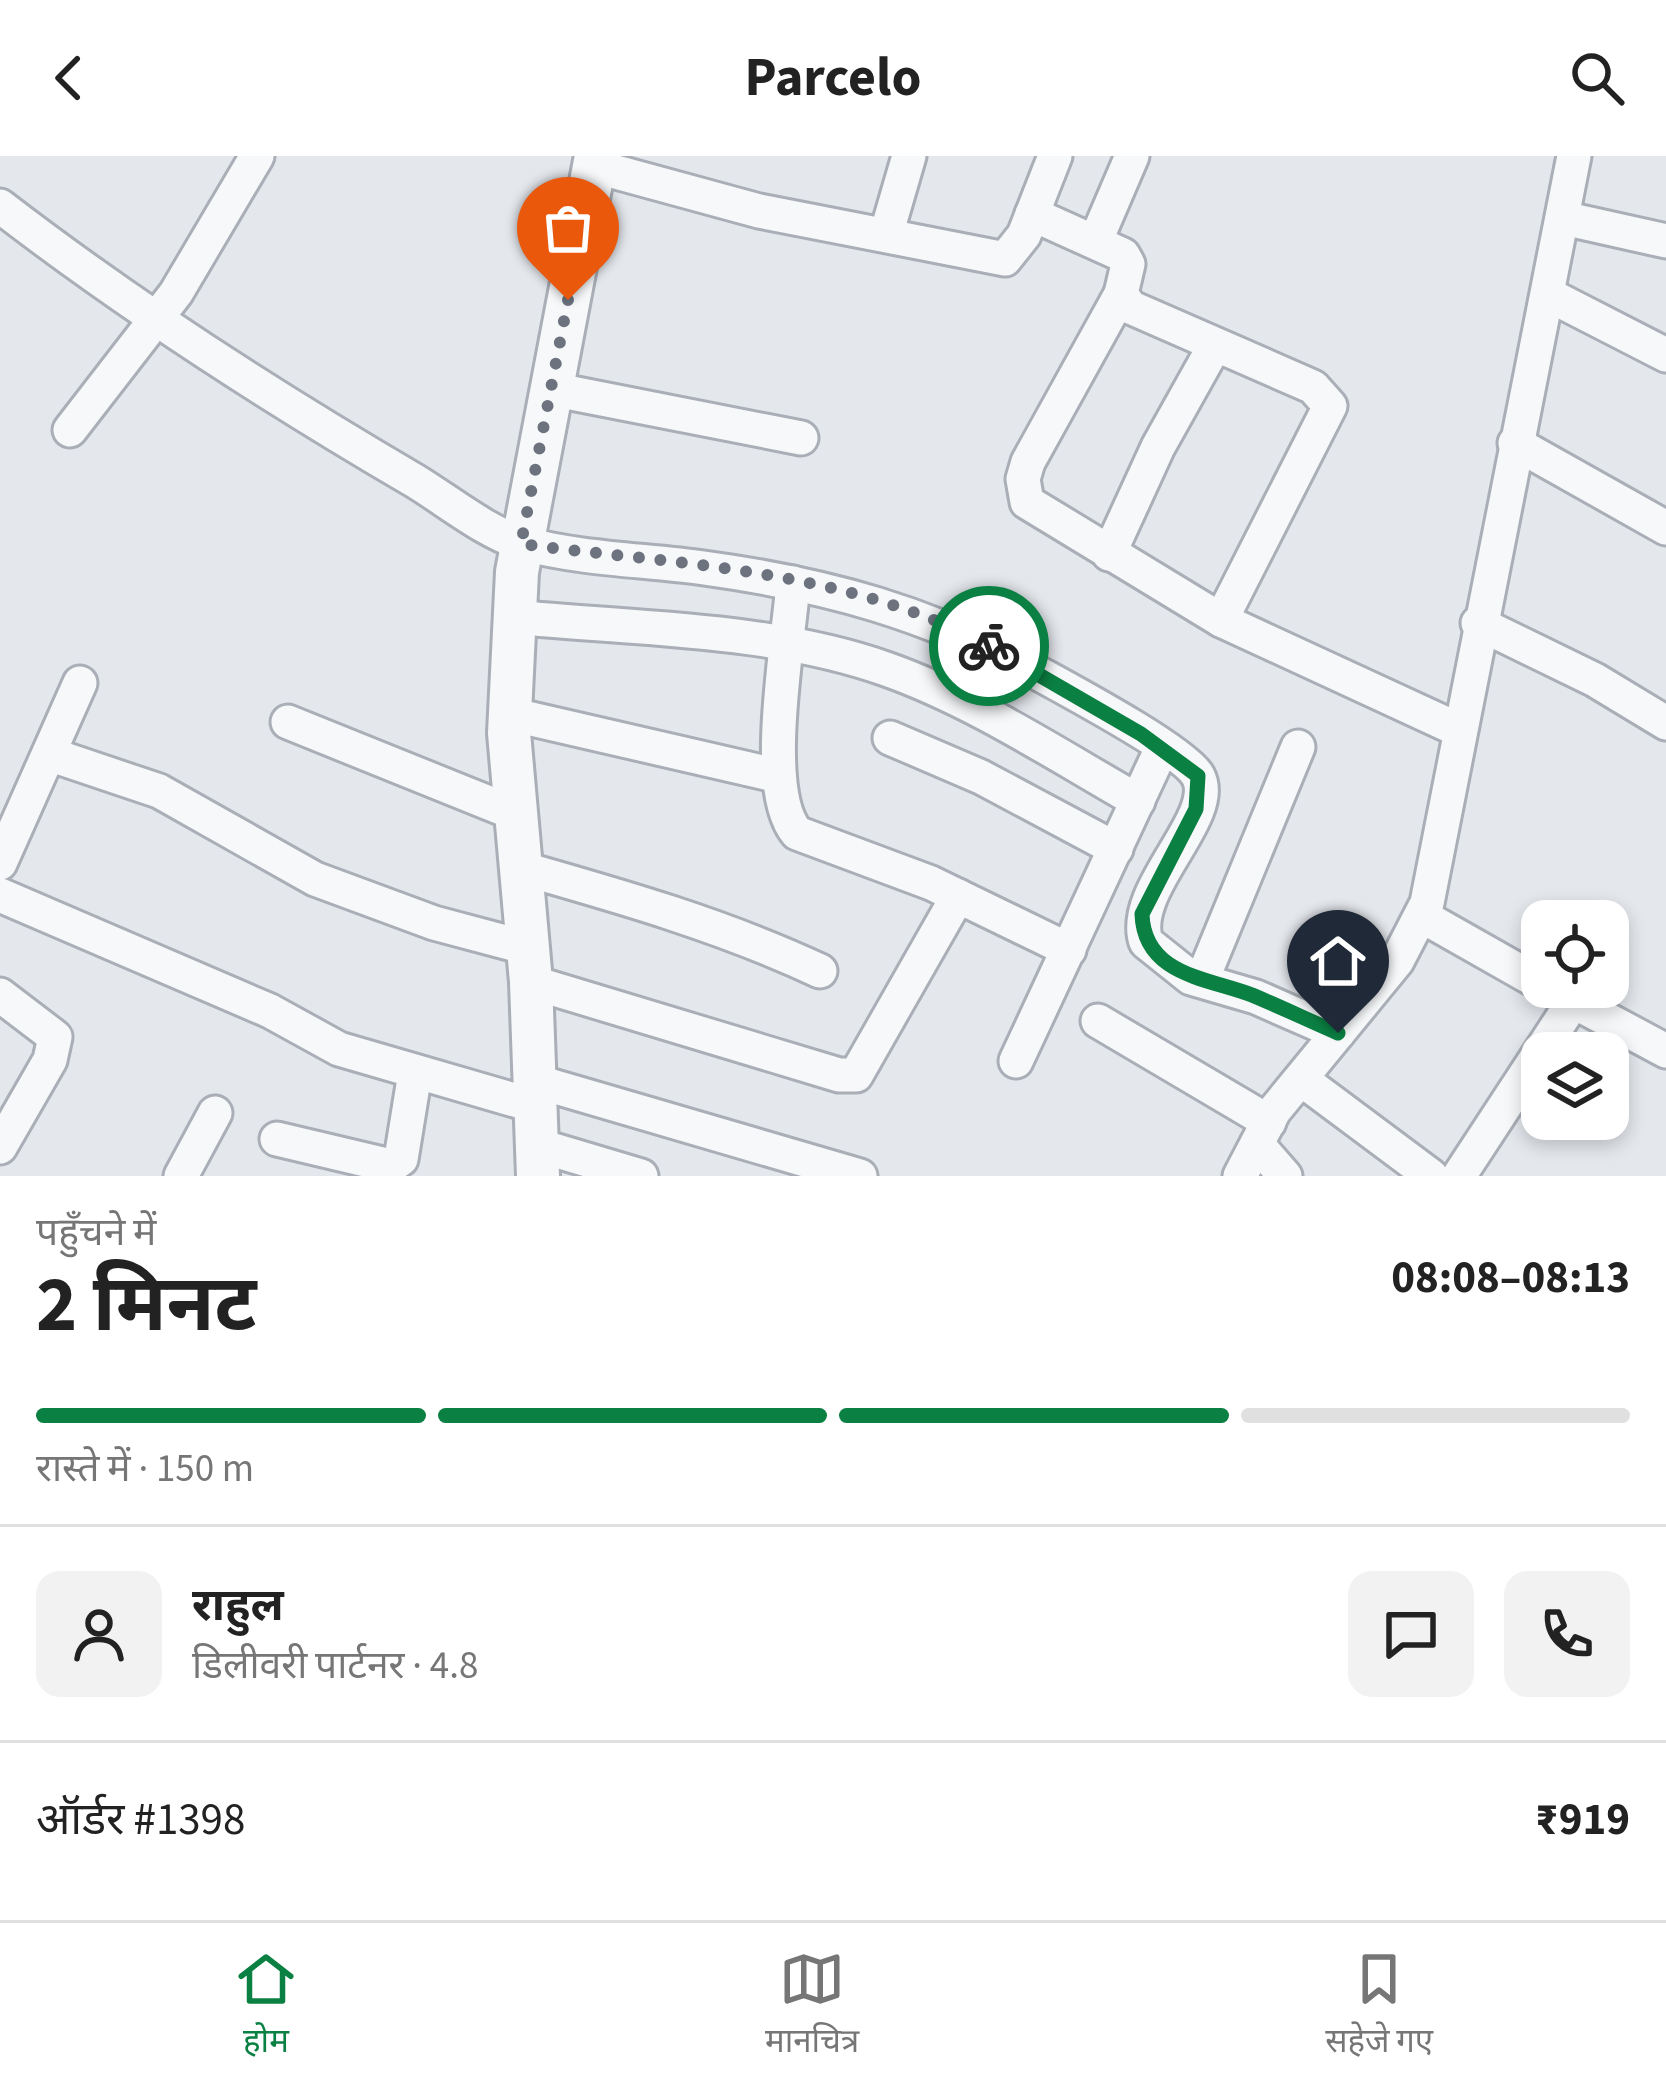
<!DOCTYPE html>
<html lang="hi">
<meta charset="utf-8">
<style>
:root{--surface:#fff;--page:#f2f2f2;--text:#222;--muted:#767676;--line:#e0e0e0;--accent:#0b8043}
body{margin:0;font-family:"Source Sans 3","Noto Sans Devanagari",sans-serif;background:var(--page);color:var(--text);height:100vh;display:flex;flex-direction:column;font-size:45px;white-space:nowrap}
*{box-sizing:border-box;margin:0}
p{font-size:39px;color:var(--muted)}
.icon{flex:none;width:66px;height:66px;fill:none;stroke:currentColor;stroke-width:2;stroke-linecap:round;stroke-linejoin:round}
.map{position:relative;height:1020px;overflow:hidden}
.side{display:flex;flex-direction:column;background:var(--surface);flex:1}
.side>*{flex:none}
.tools{position:absolute;left:1521px;top:744px;display:grid;gap:24px}
.tools a{display:grid;place-items:center;width:108px;height:108px;border-radius:24px;background:var(--surface);box-shadow:0 6px 18px #0003;font-size:60px}
.pin{position:absolute;display:grid;place-items:center;width:102px;height:102px;color:#fff;margin:-123px -51px;border-radius:50% 50% 50% 0;rotate:-45deg;box-shadow:0 0 12px #0007}
.pin .icon{rotate:45deg}
.courier{position:absolute;display:grid;place-items:center;width:120px;height:120px;margin:-60px;border:9px solid #0b8043;border-radius:50%;background:#fff;color:#222;box-shadow:0 3px 15px #0007}
.head em{font-style:normal;font-weight:700}
.head div{display:flex;flex-direction:column-reverse}
.head{display:flex;align-items:center;justify-content:space-between;height:204px;padding:0 36px}
h1{font-size:78px;font-weight:700;line-height:90px}
.bar{display:grid;grid-template-columns:repeat(4,1fr);gap:18px 12px;align-content:center;height:144px;padding:0 36px}
.bar i{height:15px;border-radius:9px;background:var(--line)}
.bar .selected{background:var(--accent)}
.bar p{grid-column:span 4}
.line{display:flex;align-items:center;gap:30px;padding:0 36px;border-top:3px solid var(--line)}
.line div{flex:1}
.round{display:grid;place-items:center;flex:none;width:126px;height:126px;border-radius:24px;background:var(--page)}
header{display:flex;justify-content:space-between;align-items:center;height:156px;padding:0 36px;background:var(--surface);font-size:54px;font-weight:700}
.menu{display:flex;justify-content:space-around;align-items:center;height:168px;border-top:3px solid var(--line);background:var(--surface);font-size:33px;color:var(--muted)}
.menu a{display:grid;justify-items:center;gap:6px}
.menu .selected{color:var(--accent)}
.map>svg:first-child{display:block}
</style>
<header><svg class="icon" aria-label="back" viewBox="0 0 24 24"><path d="M15 5l-7 7 7 7"/></svg>Parcelo<svg class="icon" aria-label="search" viewBox="0 0 24 24"><circle cx="10" cy="10" r="6"/><path d="M15 15l6 6"/></svg></header>
<div class="map">
<svg width="1666" height="1020" viewBox="0 0 1666 1020">
<rect width="100%" height="100%" fill="#e4e7ec"/>
<g fill="none" stroke-linecap="round" stroke-linejoin="round">
<g stroke="#a9aeb7" stroke-width="39">
<g id="minor">
<path d="M594,10L759,55L1005,103L1024,79L1055,0"/>
<path d="M0,50C131,151 273,242 415,325C448,345 488,378 525,388C582,403 646,404 704,412C828,429 928,457 1038,517C1067,533 1185,596 1198,620C1220,661 1128,733 1146,786L1191,822L1256,841L1338,877"/>
<path d="M1032,58L1123,99L1128,108L1121,138L1130,151L1313,231L1330,250L1221,464"/>
<path d="M1563,62L1666,85"/>
<path d="M886,79L909,0"/>
<path d="M1096,84L1132,0"/>
<path d="M1121,138L1028,306L1023,323L1027,346L1221,464L1457,573"/>
<path d="M1549,139L1666,199"/>
<path d="M551,233L801,282"/>
<path d="M70,274L176,137L257,0"/>
<path d="M1515,287L1666,372"/>
<path d="M1109,398L1158,291L1215,189"/>
<path d="M793,427C789,485 760,634 797,677L931,727L1069,794"/>
<path d="M514,461C635,473 770,472 886,513C974,544 1057,599 1138,645"/>
<path d="M1478,467L1595,524L1666,567"/>
<path d="M510,558L779,620"/>
<path d="M288,566L516,658"/>
<path d="M890,582L981,621L1116,693"/>
<path d="M49,598L159,635L315,723L434,767L528,792"/>
<path d="M0,707L80,527"/>
<path d="M521,712C623,741 724,770 820,815"/>
<path d="M0,739L270,855L339,893L535,950"/>
<path d="M1422,760L1542,828"/>
<path d="M1202,824L1298,591"/>
<path d="M531,826L839,919H856L958,740"/>
<path d="M1554,835L1666,895"/>
<path d="M0,839L55,881L50,904L0,991"/>
<path d="M1098,865L1269,966"/>
<path d="M1016,905L1162,592"/>
<path d="M1301,923L1431,1020"/>
<path d="M535,925L860,1020"/>
<path d="M277,983L391,1010L401,1003L415,917"/>
<path d="M1257,988L1285,1020"/>
<path d="M537,989L641,1020"/>
<path d="M181,1020L215,957"/>
<path d="M1240,1020L1274,955L1397,805L1427,747L1574,0"/>
<path d="M1459,1020L1573,846"/>
</g>
</g>
<g stroke="#a9aeb7" stroke-width="48">
<path id="tertiary" d="M538,1020L531,826L509,577L517,416L596,0"/>
</g>
<use href="#minor" stroke="#f7f8fa" stroke-width="33"/>
<use href="#tertiary" stroke="#f7f8fa" stroke-width="42"/>
</g>
<g fill="none" stroke-linecap="round" stroke-linejoin="round">
<path stroke="#6c737f" stroke-width="12" stroke-dasharray="0 21.6" d="M568,144L521,388C676,408 851,414 989,490"/>
<path stroke="#0b8043" stroke-width="15" d="M989,490L1141,578L1198,620L1196,653L1142,758C1144,819 1207,822 1252,839C1281,851 1310,865 1338,877"/>
</g>
</svg>
<div class="tools">
<a><svg class="icon" aria-label="locate" viewBox="0 0 24 24"><circle cx="12" cy="12" r="6"/><path d="M12 2v4M12 18v4M2 12h4M18 12h4"/></svg></a>
<a><svg class="icon" aria-label="layers" viewBox="0 0 24 24"><path d="M12 4l9 5-9 5-9-5zM3 14l9 5 9-5"/></svg></a>
</div>
<div class="pin" style="left:568px;top:144px;background:#ea580c"><svg class="icon" aria-label="bag" viewBox="0 0 24 24"><path d="M5 8h14l-1 12H6zM9 8a3 3 0 0 1 6 0"/></svg></div>
<div class="pin" style="left:1338px;top:877px;background:#1f2937"><svg class="icon" aria-label="home" viewBox="0 0 24 24"><path d="M3 11l9-7 9 7M6 9v11h12V9"/></svg></div>
<div class="courier" style="left:989px;top:490px"><svg class="icon" aria-label="bike" viewBox="0 0 24 24"><circle cx="6" cy="16" r="4"/><circle cx="18" cy="16" r="4"/><path d="M6 16l4-8h5l3 8M10 8l3 8H6M13 5h3"/></svg></div>
</div>
<section class="side">
<div class="head"><div><h1>2 मिनट</h1><p>पहुँचने में</p></div><em>08:08–08:13</em></div>
<div class="bar"><i class="selected"></i><i class="selected"></i><i class="selected"></i><i></i><p>रास्ते में · 150 m</p></div>
<div class="line" style="height:216px"><a class="round"><svg class="icon" aria-label="person" viewBox="0 0 24 24"><circle cx="12" cy="8" r="4"/><path d="M4 21q1-7 8-7t8 7"/></svg></a><div><b>राहुल</b><p>डिलीवरी पार्टनर · 4.8</p></div><a class="round"><svg class="icon" aria-label="chat" viewBox="0 0 24 24"><path d="M4 5h16v11H9l-5 4z"/></svg></a><a class="round"><svg class="icon" aria-label="phone" viewBox="0 0 24 24"><path d="M5 4h4l2 5-3 2q2 4 5 5l2-3 5 2v4C11 20 4 13 5 4z"/></svg></a></div>
<div class="line" style="height:156px"><div>ऑर्डर #1398</div><b>₹919</b></div>
</section>
<nav class="menu">
<a class="selected"><svg class="icon" aria-label="home" viewBox="0 0 24 24"><path d="M3 11l9-7 9 7M6 9v11h12V9"/></svg>होम</a>
<a><svg class="icon" aria-label="map" viewBox="0 0 24 24"><path d="M3 6l6-2 6 2 6-2v14l-6 2-6-2-6 2zM9 4v14M15 6v14"/></svg>मानचित्र</a>
<a><svg class="icon" aria-label="saved" viewBox="0 0 24 24"><path d="M7 4h10v16l-5-4-5 4z"/></svg>सहेजे गए</a>
</nav>
